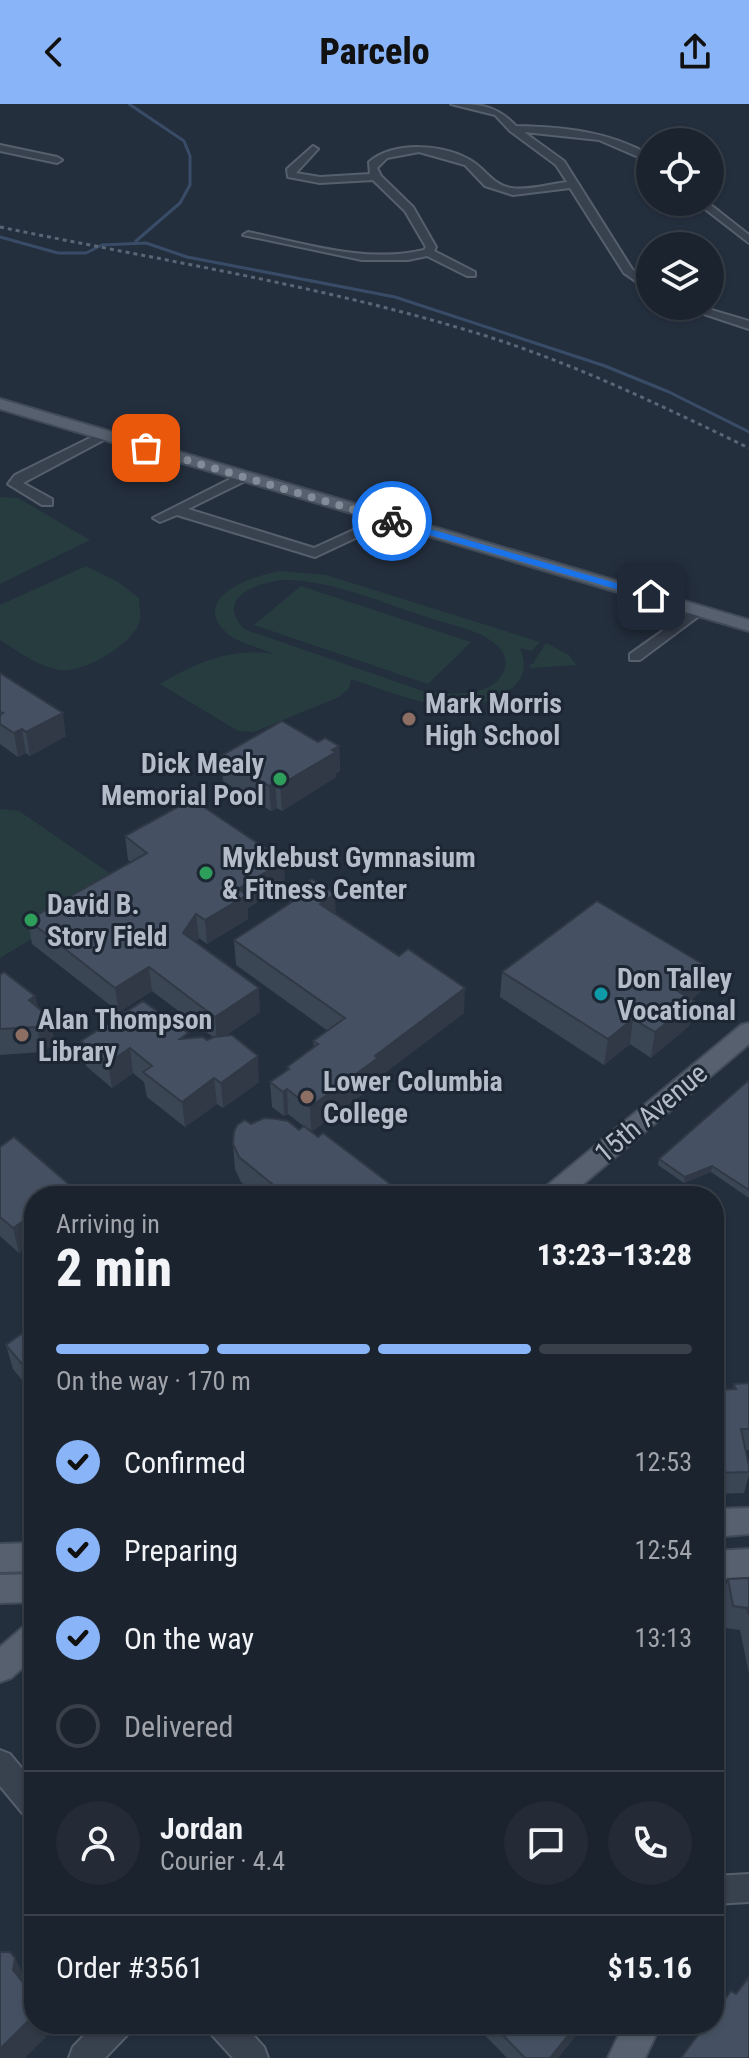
<!DOCTYPE html>
<meta charset="utf-8">
<style>
:root{--surface:#1b232e;--page:#242b36;--text:#f1f3f6;--muted:#a0a4aa;--line:#39404a;--accent:#8ab4f8}
body{margin:0;font-family:"Roboto Condensed",sans-serif;background:var(--page);color:var(--text);height:100vh;display:flex;flex-direction:column;font-size:30px;white-space:nowrap}
*{box-sizing:border-box;margin:0}
p{font-size:26px;color:var(--muted)}
.icon{flex:none;width:44px;height:44px;fill:none;stroke:currentColor;stroke-width:2;stroke-linecap:round;stroke-linejoin:round}
.map{position:relative;flex:1;overflow:hidden}
.sheet{position:absolute;left:24px;top:1082px;width:700px;height:848px;display:flex;flex-direction:column;background:var(--surface);border-radius:32px;box-shadow:0 2px 6px #0004,0 0 0 2px var(--line)}
.sheet>*{flex:none}
.controls{position:absolute;left:636px;top:24px;display:grid;gap:16px}
.controls a{display:grid;place-items:center;width:88px;height:88px;border-radius:50%;background:var(--surface);box-shadow:0 2px 6px #0004,0 0 0 2px var(--line);font-size:40px}
.pin{position:absolute;display:grid;place-items:center;width:68px;height:68px;color:#fff;margin:-34px;border-radius:16px;box-shadow:0 4px 12px #0006}
.courier{position:absolute;display:grid;place-items:center;width:80px;height:80px;margin:-40px;border:6px solid #1a73e8;border-radius:50%;background:#fff;color:#222;box-shadow:0 2px 10px #0007}
.head em{font-style:normal;font-weight:800}
.head div{display:flex;flex-direction:column-reverse}
.head{display:flex;align-items:center;justify-content:space-between;height:136px;padding:0 32px}
h1{font-size:52px;font-weight:800;line-height:60px}
.bar{display:grid;grid-template-columns:repeat(4,1fr);gap:12px 8px;align-content:center;height:96px;padding:0 32px}
.bar i{height:10px;border-radius:6px;background:var(--line)}
.bar .active{background:var(--accent)}
.bar p{grid-column:span 4}
.line{display:flex;align-items:center;gap:20px;padding:0 32px;border-top:2px solid var(--line)}
.line div{flex:1}
.round{display:grid;place-items:center;flex:none;width:84px;height:84px;border-radius:42px;background:var(--page)}
ol{padding:0 32px;list-style:none}
li{display:flex;align-items:center;gap:24px;height:88px}
li p{margin-inline-start:auto}
li .icon{padding:8px;border-radius:50%;background:var(--accent);color:#111;stroke-width:4}
li:last-child{color:var(--muted)}
li i{width:44px;height:44px;border:4px solid var(--line);border-radius:50%}
header{display:flex;justify-content:space-between;align-items:center;height:104px;padding:0 32px;background:var(--accent);color:#111;font-size:36px;font-weight:800}
.map>svg:first-child{display:block}
</style>
<header><svg class="icon" aria-label="back" viewBox="0 0 24 24"><path d="M15 5l-7 7 7 7"/></svg>Parcelo<svg class="icon" aria-label="share" viewBox="0 0 24 24"><path d="M12 15V3M7 8l5-5 5 5M5 13v7h14v-7"/></svg></header>
<div class="map">
<svg width="749" height="1954" viewBox="0 0 749 1954">
<rect width="100%" height="100%" fill="#242f3e"/>
<g fill="#263c3f" fill-rule="evenodd">
<path d="M0,393L18,394L90,436L0,480Z"/>
<path d="M86,462L118,478L139,494C139,502 142,512 139,519C131,540 91,564 68,566C45,568 19,548 0,536V501Z"/>
<path d="M279,467L326,471L540,538L532,547L520,544C527,562 525,575 508,587C460,620 400,591 351,575L349,584L339,593L254,628L238,627L160,580C196,559 231,543 273,550C260,543 240,540 228,530C187,494 253,472 279,467ZM281,476C331,475 382,499 430,514C450,521 476,525 493,538C501,544 508,553 505,564C496,595 447,591 423,587L244,525C215,494 255,480 281,476Z"/>
<path d="M301,482L471,538L428,580L254,521Z"/>
<path d="M546,539L569,551L576,561L531,564L529,561L533,560Z"/>
<path d="M0,705L19,707L124,779L0,854Z"/>
</g>
<g fill="none" stroke-linecap="round" stroke-linejoin="round">
<g stroke="#394c67" stroke-width="3">
<path d="M129,0L184,37L190,52V81L180,99L136,137"/>
<path d="M0,133L58,149H86L102,141L146,139L187,153L395,193L605,262L669,288L749,328"/>
</g>
<g stroke="#565f6c" stroke-width="4">
<g id="minor">
<path d="M451,0C480,0 496,1 516,22C563,23 608,27 650,51V58L599,36L524,28L564,57L632,165L650,179V187L624,169L570,84L513,91L485,82L465,61L419,48L387,54L377,64L381,72L413,103L436,143L434,147L475,168V172H467L427,152L408,156H362L243,131L248,128C305,139 365,160 424,146L426,143L405,107L373,76L320,79L288,73L287,65L313,42L318,45L296,69L320,73L370,70L369,58C394,37 443,40 470,56C486,65 491,80 511,84C527,87 550,80 567,78L556,61L510,27L495,11Z"/>
<path d="M0,41L57,53L62,56L57,59L0,47Z"/>
<path d="M696,98H707L749,131V139Z"/>
<path d="M680,202H698L749,217V225Z"/>
<path d="M100,329L111,332L23,379L52,395V401H42L8,380L15,371Z"/>
<path d="M242,369L247,370V376L188,405L314,444L382,413L394,416L315,453L177,411L160,418L153,414Z"/>
<path d="M698,502L703,503V509L640,556H630V550Z"/>
<path d="M0,1646L10,1650L34,1679V1715L24,1711L0,1682Z"/>
<path d="M749,1770V1798L714,1800V1772Z"/>
<path d="M95,1920H131L127,1931L105,1954H69L73,1943Z"/>
<path d="M208,1920H243L264,1943L268,1954H233L212,1931Z"/>
</g>
</g>
<g stroke="#414a57" stroke-width="4">
<g id="major">
<path d="M0,295L749,516V527L0,305Z"/>
<path d="M749,919V940L569,1092H539L543,1085L741,921Z"/>
<path d="M749,1404V1430L714,1433V1405Z"/>
<path d="M34,1439V1467L0,1468V1440Z"/>
<path d="M749,1445V1473L714,1475V1447Z"/>
<path d="M34,1470V1498L0,1499V1471Z"/>
<path d="M34,1519V1554L11,1574L0,1578V1543L23,1523Z"/>
<path d="M624,1920H661L645,1954H608Z"/>
</g>
</g>
<use href="#minor" fill="#38414e" fill-rule="evenodd"/>
<use href="#major" fill="#56606e" fill-rule="evenodd"/>
<path stroke="#5a6575" stroke-width="3" stroke-dasharray="4 4" stroke-linecap="butt" d="M0,123C154,155 312,180 463,225C563,254 656,299 749,344"/>
</g>
<g fill="#3b4654">
<path d="M0,569L66,632L30,652L26,649L18,653L0,640Z"/>
<path d="M318,638L339,642L340,667L336,669V673L282,707L277,704L271,707L223,677L221,652Z"/>
<path d="M125,732L285,781L248,804V815L207,840L199,834L196,838L260,908L225,932L259,978L223,1004L217,1000L185,1023L147,993L144,978L133,969L112,984L86,962L81,937L188,934L207,936L213,933L152,887L119,908L32,840L28,816L131,758L128,756Z"/>
<path d="M290,788L335,790V811L464,909L378,974V979L311,1028L288,1010L284,1012L272,1003L270,978L287,966V963L314,943L313,937L328,927L236,861L234,836L290,799Z"/>
<path d="M706,862L701,887L692,895L694,897L689,922L651,954L630,940L604,961L500,893L502,868Z"/>
<path d="M0,871L35,892L38,904L55,940L42,948L0,951Z"/>
<path d="M749,976V1094L711,1068L684,1079L658,1061L659,1055Z"/>
<path d="M251,1020L318,1033L406,1092H258L241,1078L235,1065L233,1040Z"/>
<path d="M0,1043L34,1092V1139L19,1149L0,1132Z"/>
<path d="M34,1221V1291L13,1265L6,1241Z"/>
<path d="M749,1279V1346H746L749,1362V1371L744,1389L714,1390V1286L733,1285L734,1280Z"/>
<path d="M749,1474V1570L740,1526L726,1524L721,1497L728,1475Z"/>
<path d="M462,1920H585L558,1954H507L475,1921L469,1927Z"/>
</g>
<g fill="#303945">
<path d="M63,609L66,632L30,652L26,628Z"/>
<path d="M22,625L26,649L18,653L14,629Z"/>
<path d="M339,642L340,667L336,669V673L282,707L280,681Z"/>
<path d="M275,678L277,704L271,707L269,682Z"/>
<path d="M284,757L285,781L248,804V815L207,840L205,816L238,785Z"/>
<path d="M335,790L336,815L320,800Z"/>
<path d="M196,810L199,834L185,853L183,829Z"/>
<path d="M706,862L701,887L672,911L676,886Z"/>
<path d="M149,863L152,887L119,908L115,884Z"/>
<path d="M259,884L260,908L217,937L215,913Z"/>
<path d="M465,884L464,909L378,974V979L311,1028L310,1003L375,952Z"/>
<path d="M35,892L40,917L29,896Z"/>
<path d="M694,897L689,922L651,954L655,928Z"/>
<path d="M50,914L55,940L42,948L37,923Z"/>
<path d="M633,915L630,940L604,961L608,935Z"/>
<path d="M130,944L133,969L112,984L108,959Z"/>
<path d="M258,952L259,978L223,1004L221,979Z"/>
<path d="M214,974L217,1000L185,1023L182,998Z"/>
<path d="M287,985L288,1010L284,1012L283,988Z"/>
<path d="M712,1062L711,1068L684,1079L685,1073Z"/>
<path d="M72,1083L74,1092H59Z"/>
<path d="M34,1110V1139L19,1149L13,1124Z"/>
<path d="M15,1854L27,1877L25,1889L13,1866Z"/>
<path d="M34,1911V1920H51L54,1925L25,1954H0V1945Z"/>
<path d="M577,1920H585L558,1954H550Z"/>
</g>
<g fill="#455162" stroke="#303945" stroke-width="2">
<path d="M0,569L63,609L26,628L22,625L14,629L0,620V611L3,609L0,608Z"/>
<path d="M282,617L318,638L325,634L339,642L332,646L336,648L280,681L275,678L269,682L221,652Z"/>
<path d="M192,695L284,757L238,785L247,791L205,816L196,810L183,829L259,884L215,913L149,863L115,884L28,816L147,749L125,732Z"/>
<path d="M312,775L335,790L320,800L399,852L408,845L465,884L375,952L378,954L310,1003L287,985L283,988L270,978L289,965L287,963L318,940L313,937L345,914L234,836L298,794L290,788Z"/>
<path d="M597,797L706,862L676,886L694,897L655,928L633,915L608,935L502,868Z"/>
<path d="M4,868L35,892L29,896L50,914L37,923L0,925V871Z"/>
<path d="M143,897L188,929L180,935L203,933L207,936L214,933L232,931L258,952L221,979L214,974L182,998L143,968L152,962L130,944L108,959L81,937Z"/>
<path d="M749,976V1086L712,1062L685,1073L659,1055Z"/>
<path d="M264,1014L277,1015L288,1017L299,1026L304,1022L318,1033L323,1029L406,1092H287L239,1053L233,1040L234,1028L237,1021L245,1016L251,1020Z"/>
<path d="M14,1033L72,1083L59,1092H34V1110L13,1124L0,1113V1043Z"/>
<path d="M179,1081L193,1092H163Z"/>
<path d="M34,1221V1281L28,1267L6,1241Z"/>
<path d="M749,1279V1325H741L749,1362V1368L714,1369V1286L736,1285L734,1280Z"/>
<path d="M749,1474V1511L747,1504L733,1502L728,1475Z"/>
<path d="M0,1848H10L15,1854L13,1866L34,1892V1911L0,1945Z"/>
<path d="M749,1873V1954H681L706,1920H714V1910L731,1887L736,1890Z"/>
<path d="M492,1920H577L550,1954H525Z"/>
</g>
<path fill="#1a73e8" d="M392,414L654,490L656,492L647,494L388,419Z"/>
<g fill="none" stroke-linecap="round" stroke-linejoin="round">
<path stroke="#828b98" stroke-width="8" stroke-dasharray="0 14.4" d="M146,344L392,417"/>
</g>
<g fill="#8d6e63" stroke="#1d2633" stroke-width="3">
<circle cx="409" cy="615" r="8"/>
<circle cx="22" cy="931" r="8"/>
<circle cx="307" cy="993" r="8"/>
</g>
<g fill="#2e9e5b" stroke="#1d2633" stroke-width="3">
<circle cx="280" cy="675" r="8"/>
<circle cx="206" cy="769" r="8"/>
<circle cx="31" cy="816" r="8"/>
</g>
<circle fill="#0f9aa8" stroke="#1d2633" stroke-width="3" cx="601" cy="890" r="8"/>
<g text-anchor="middle" dominant-baseline="central" stroke-width="6" stroke-linejoin="round" paint-order="stroke">
<g font-size="28" font-weight="bold" fill="#b4bcc9" stroke="#1d2633" text-anchor="start">
<text x="425" y="599">Mark Morris<tspan x="425" dy="32">High School</tspan></text>
<text x="264" y="659" text-anchor="end">Dick Mealy<tspan x="264" dy="32">Memorial Pool</tspan></text>
<text x="222" y="753">Myklebust Gymnasium<tspan x="222" dy="32">&amp; Fitness Center</tspan></text>
<text x="47" y="800">David B.<tspan x="47" dy="32">Story Field</tspan></text>
<text x="617" y="874">Don Talley<tspan x="617" dy="32">Vocational</tspan></text>
<text x="38" y="915">Alan Thompson<tspan x="38" dy="32">Library</tspan></text>
<text x="323" y="977">Lower Columbia<tspan x="323" dy="32">College</tspan></text>
</g>
<g font-size="28" fill="#b4bcc9" stroke="#1d2633">
<text transform="translate(651 1009) rotate(-40)">15th Avenue</text>
</g>
</g>
</svg>
<div class="controls">
<a><svg class="icon" aria-label="locate" viewBox="0 0 24 24"><circle cx="12" cy="12" r="6"/><path d="M12 2v4M12 18v4M2 12h4M18 12h4"/></svg></a>
<a><svg class="icon" aria-label="layers" viewBox="0 0 24 24"><path d="M12 4l9 5-9 5-9-5zM3 14l9 5 9-5"/></svg></a>
</div>
<div class="pin" style="left:146px;top:344px;background:#ea580c"><svg class="icon" aria-label="bag" viewBox="0 0 24 24"><path d="M5 8h14l-1 12H6zM9 8a3 3 0 0 1 6 0"/></svg></div>
<div class="pin" style="left:651px;top:492px;background:#1f2937"><svg class="icon" aria-label="home" viewBox="0 0 24 24"><path d="M3 11l9-7 9 7M6 9v11h12V9"/></svg></div>
<div class="courier" style="left:392px;top:417px"><svg class="icon" aria-label="bike" viewBox="0 0 24 24"><circle cx="6" cy="16" r="4"/><circle cx="18" cy="16" r="4"/><path d="M6 16l4-8h5l3 8M10 8l3 8H6M13 5h3"/></svg></div>
<section class="sheet">
<div class="head"><div><h1>2 min</h1><p>Arriving in</p></div><em>13:23–13:28</em></div>
<div class="bar"><i class="active"></i><i class="active"></i><i class="active"></i><i></i><p>On the way · 170 m</p></div>
<ol>
<li><svg class="icon" aria-label="check" viewBox="0 0 24 24"><path d="M5 12l5 5 9-10"/></svg>Confirmed<p>12:53</p></li>
<li><svg class="icon" aria-label="check" viewBox="0 0 24 24"><path d="M5 12l5 5 9-10"/></svg>Preparing<p>12:54</p></li>
<li><svg class="icon" aria-label="check" viewBox="0 0 24 24"><path d="M5 12l5 5 9-10"/></svg>On the way<p>13:13</p></li>
<li><i></i>Delivered</li>
</ol>
<div class="line" style="height:144px"><a class="round"><svg class="icon" aria-label="person" viewBox="0 0 24 24"><circle cx="12" cy="8" r="4"/><path d="M4 21q1-7 8-7t8 7"/></svg></a><div><b>Jordan</b><p>Courier · 4.4</p></div><a class="round"><svg class="icon" aria-label="chat" viewBox="0 0 24 24"><path d="M4 5h16v11H9l-5 4z"/></svg></a><a class="round"><svg class="icon" aria-label="phone" viewBox="0 0 24 24"><path d="M5 4h4l2 5-3 2q2 4 5 5l2-3 5 2v4C11 20 4 13 5 4z"/></svg></a></div>
<div class="line" style="height:104px"><div>Order #3561</div><b>$15.16</b></div>
</section>
</div>
